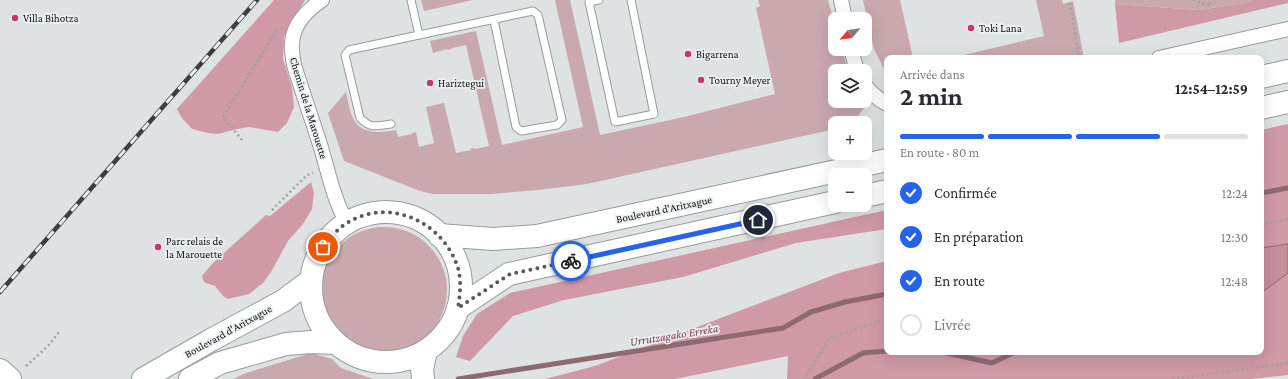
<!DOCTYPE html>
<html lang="fr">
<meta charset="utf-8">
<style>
:root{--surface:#fff;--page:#f7f7f7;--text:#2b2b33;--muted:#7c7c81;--line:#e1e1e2;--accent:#2563eb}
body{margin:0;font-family:"Crimson Pro",serif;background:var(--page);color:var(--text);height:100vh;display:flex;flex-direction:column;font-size:15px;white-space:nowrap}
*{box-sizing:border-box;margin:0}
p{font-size:13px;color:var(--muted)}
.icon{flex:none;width:22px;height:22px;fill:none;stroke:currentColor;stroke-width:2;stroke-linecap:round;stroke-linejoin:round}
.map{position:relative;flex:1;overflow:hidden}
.sheet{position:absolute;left:884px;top:55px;width:380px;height:300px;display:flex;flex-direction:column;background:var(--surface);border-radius:8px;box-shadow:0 4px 16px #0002}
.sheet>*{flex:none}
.needle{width:26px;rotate:241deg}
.controls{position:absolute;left:828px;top:12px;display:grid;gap:8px}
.controls a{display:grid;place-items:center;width:44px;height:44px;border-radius:8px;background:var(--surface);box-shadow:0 4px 16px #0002;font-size:20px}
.pin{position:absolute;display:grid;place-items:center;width:34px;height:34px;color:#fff;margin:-17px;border:2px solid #fff;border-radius:50%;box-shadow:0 1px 4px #0007}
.courier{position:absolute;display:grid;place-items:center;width:40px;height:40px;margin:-20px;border:3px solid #2563eb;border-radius:50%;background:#fff;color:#222;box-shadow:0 1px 5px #0007}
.head em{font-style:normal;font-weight:700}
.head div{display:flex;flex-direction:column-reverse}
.head{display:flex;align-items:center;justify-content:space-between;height:68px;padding:0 16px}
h1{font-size:26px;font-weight:700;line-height:30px}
.bar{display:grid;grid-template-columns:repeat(4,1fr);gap:6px 4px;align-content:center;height:48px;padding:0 16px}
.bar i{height:5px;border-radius:3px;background:var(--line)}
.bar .current{background:var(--accent)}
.bar p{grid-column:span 4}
ol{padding:0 16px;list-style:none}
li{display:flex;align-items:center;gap:12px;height:44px}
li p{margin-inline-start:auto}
li .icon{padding:4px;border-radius:50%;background:var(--accent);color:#fff;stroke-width:4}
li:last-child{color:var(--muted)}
li i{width:22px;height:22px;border:2px solid var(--line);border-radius:50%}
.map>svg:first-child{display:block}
</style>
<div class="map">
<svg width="1288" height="379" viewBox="0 0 1288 379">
<rect width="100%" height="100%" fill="#dee2e3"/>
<g fill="#c9a8ae">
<path d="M421,0H473L424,11Z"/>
<path d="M555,0H570L600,135L684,117L775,94L756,8L760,6L758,0H828L835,25V49H842L848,71H835V101H865V99L868,103L854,121L852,123H835V129L587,184L538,190L491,194H433L420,191L344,161L328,113L346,92C348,100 349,109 352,116C359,135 380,133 396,130L398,137L412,134V133L416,132L419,147L434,143L426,107L444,103L456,153L471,150L470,149L474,148L475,149L489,146L466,45L452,48V49L448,50L447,49L433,53L430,41L476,31L502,145L583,127Z"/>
<path d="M863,0H900L913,58H887V75L874,49Z"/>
<path d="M1036,0H1062L1063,4L1073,1L1084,58H951L1044,36Z"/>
<path d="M1115,0H1252L1245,3L1198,10L1115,4Z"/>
<circle cx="384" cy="290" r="63"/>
<path d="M311,353L332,359L341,368L373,379H233L246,373Z"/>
</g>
<g fill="#cf99a5">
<path d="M274,0H305L291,22L284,37L283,59L292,87L294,107L287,123L278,132L249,127L237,129L218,134L208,133L192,129L182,118L177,109Z"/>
<path d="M1252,0H1288V3L1119,43L1115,4L1198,10L1245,3Z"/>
<path d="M1288,124V375L1251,379H787L788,356L675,379H545L595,366L839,273L887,261V352H1261V130Z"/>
<path d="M311,182L314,193L312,209L303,224L288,241L271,272L263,283L249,294L228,299L223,296L215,286L204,282L202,276L213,263L266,215L270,216Z"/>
<path d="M887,210V229L796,243L683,277L564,300L513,316L470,361L456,357L463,336L477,314L510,293Z"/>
</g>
<path fill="#c58f9b" stroke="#8f6972" d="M1288,244V273L1261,293V248Z"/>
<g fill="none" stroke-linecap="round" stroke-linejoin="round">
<g stroke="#8f6972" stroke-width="5">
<path d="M1261,193L1288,188"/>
<path d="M942,352L992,363L1015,352"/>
<path d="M458,379L783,328L811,312L845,302L887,294"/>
<path d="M815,379L863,353L887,351"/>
</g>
<g stroke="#979b9c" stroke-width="9">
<g id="lane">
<path d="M599,0L589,2L615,122L654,114L631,0"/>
<path d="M419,35L533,11L538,15L562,120L557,125L521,131L516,127L494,20"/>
<path d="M391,124C376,126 371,129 360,118L345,55L349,50L419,35L411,0"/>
</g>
</g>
<g stroke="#979b9c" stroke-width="16">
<g id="street">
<path d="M322,0C307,10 293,25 292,43C291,50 293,58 294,65C303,94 313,122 322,151C329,175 334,200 347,223"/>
<path d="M841,0L845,19"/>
<path d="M851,49L857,71"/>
<path d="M1159,58L1288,29"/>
<path d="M865,85C871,94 878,99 887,104"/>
</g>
</g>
<g stroke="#979b9c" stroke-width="24">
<g id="primary">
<path d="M1261,77L1288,71"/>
<path d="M1261,108L1288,102"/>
<path d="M865,196L887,191"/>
<circle cx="386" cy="287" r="75"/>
<path d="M439,235L493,239L537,236L887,160"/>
<path d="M458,308L509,274L835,202"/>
<path d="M0,370L10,379"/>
<path d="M143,379L211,340L283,301L311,280"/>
<path d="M190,379L220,363L286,344L311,342L335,343"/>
<path d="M423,379L422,369L426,351"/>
</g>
</g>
<g stroke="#9ea2a3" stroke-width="2.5" stroke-dasharray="2 3" stroke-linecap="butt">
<path d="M1193,0L1210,6V0"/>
<path d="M1070,3L1079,58"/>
<path d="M242,140L223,117L277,30"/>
<path d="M272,210L307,175L313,173"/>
<path d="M1261,225L1288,219"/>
<path d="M26,366L48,346L59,332"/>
<path d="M804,379L830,338L887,319"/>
<path d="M1172,379L1288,363"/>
</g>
<use href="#lane" stroke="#fff" stroke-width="7"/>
<use href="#street" stroke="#fff" stroke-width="14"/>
<use href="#primary" stroke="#fff" stroke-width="22"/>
<g stroke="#3c3e3f" stroke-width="4.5">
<path id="rail" d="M0,292L257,0"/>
</g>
<use href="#rail" stroke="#ebf0f1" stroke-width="3" stroke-dasharray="9" stroke-linecap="butt"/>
</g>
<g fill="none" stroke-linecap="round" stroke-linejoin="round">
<path stroke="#585a5b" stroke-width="4" stroke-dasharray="0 7.2" d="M323,247C330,238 337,229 347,223C389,197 441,221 457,265C462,279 460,294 458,308L510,274L571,261"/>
<path stroke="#2563eb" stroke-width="5" d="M571,261L758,220"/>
</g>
<g fill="#c53867" stroke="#ebf0f1" stroke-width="1.5">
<circle cx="15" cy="18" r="4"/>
<circle cx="971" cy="28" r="4"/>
<circle cx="688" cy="54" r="4"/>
<circle cx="701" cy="80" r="4"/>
<circle cx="430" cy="83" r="4"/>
<circle cx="158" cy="247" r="4"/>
</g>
<g text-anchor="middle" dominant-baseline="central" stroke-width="3.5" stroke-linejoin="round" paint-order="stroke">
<g font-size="11" fill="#101112" stroke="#ebf0f1" text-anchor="start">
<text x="23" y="18">Villa Bihotza</text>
<text x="979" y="28">Toki Lana</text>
<text x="696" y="54">Bigarrena</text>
<text x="709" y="80">Tourny Meyer</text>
<text x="438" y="83">Hariztegui</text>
<text x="166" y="241">Parc relais de<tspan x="166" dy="13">la Marouette</tspan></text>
</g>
<g font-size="11" fill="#101112" stroke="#ebf0f1">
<text transform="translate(309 108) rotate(73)">Chemin de la Marouette</text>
<text transform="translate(664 209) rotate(-12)">Boulevard d'Aritxague</text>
<text transform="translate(228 331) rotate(-29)">Boulevard d'Aritxague</text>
</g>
<g font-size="12" font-style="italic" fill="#7b374a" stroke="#ebf0f1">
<text transform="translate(674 335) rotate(-9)">Urrutzagako Erreka</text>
</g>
</g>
</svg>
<div class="controls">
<a><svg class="needle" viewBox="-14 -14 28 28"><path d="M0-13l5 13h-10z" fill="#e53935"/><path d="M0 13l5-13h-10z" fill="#7c7c81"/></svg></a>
<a><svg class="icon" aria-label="layers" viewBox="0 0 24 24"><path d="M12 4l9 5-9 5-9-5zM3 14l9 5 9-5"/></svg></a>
<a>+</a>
<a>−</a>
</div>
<div class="pin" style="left:323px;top:247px;background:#ea580c"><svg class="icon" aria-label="bag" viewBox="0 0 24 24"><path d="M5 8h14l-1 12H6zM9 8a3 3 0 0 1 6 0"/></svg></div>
<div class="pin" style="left:758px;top:220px;background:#1f2937"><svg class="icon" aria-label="home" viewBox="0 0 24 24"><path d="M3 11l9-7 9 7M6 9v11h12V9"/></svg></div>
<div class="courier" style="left:571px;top:261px"><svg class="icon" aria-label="bike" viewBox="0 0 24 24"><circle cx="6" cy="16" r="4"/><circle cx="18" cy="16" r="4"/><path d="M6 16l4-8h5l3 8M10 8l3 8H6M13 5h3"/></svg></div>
<section class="sheet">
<div class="head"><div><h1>2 min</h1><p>Arrivée dans</p></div><em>12:54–12:59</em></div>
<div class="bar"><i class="current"></i><i class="current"></i><i class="current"></i><i></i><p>En route · 80 m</p></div>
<ol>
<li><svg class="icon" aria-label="check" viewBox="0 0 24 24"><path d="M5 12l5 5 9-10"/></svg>Confirmée<p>12:24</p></li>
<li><svg class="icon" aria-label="check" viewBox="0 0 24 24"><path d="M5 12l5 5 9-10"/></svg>En préparation<p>12:30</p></li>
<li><svg class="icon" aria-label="check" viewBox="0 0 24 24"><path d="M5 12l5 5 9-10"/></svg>En route<p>12:48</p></li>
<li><i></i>Livrée</li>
</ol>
</section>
</div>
